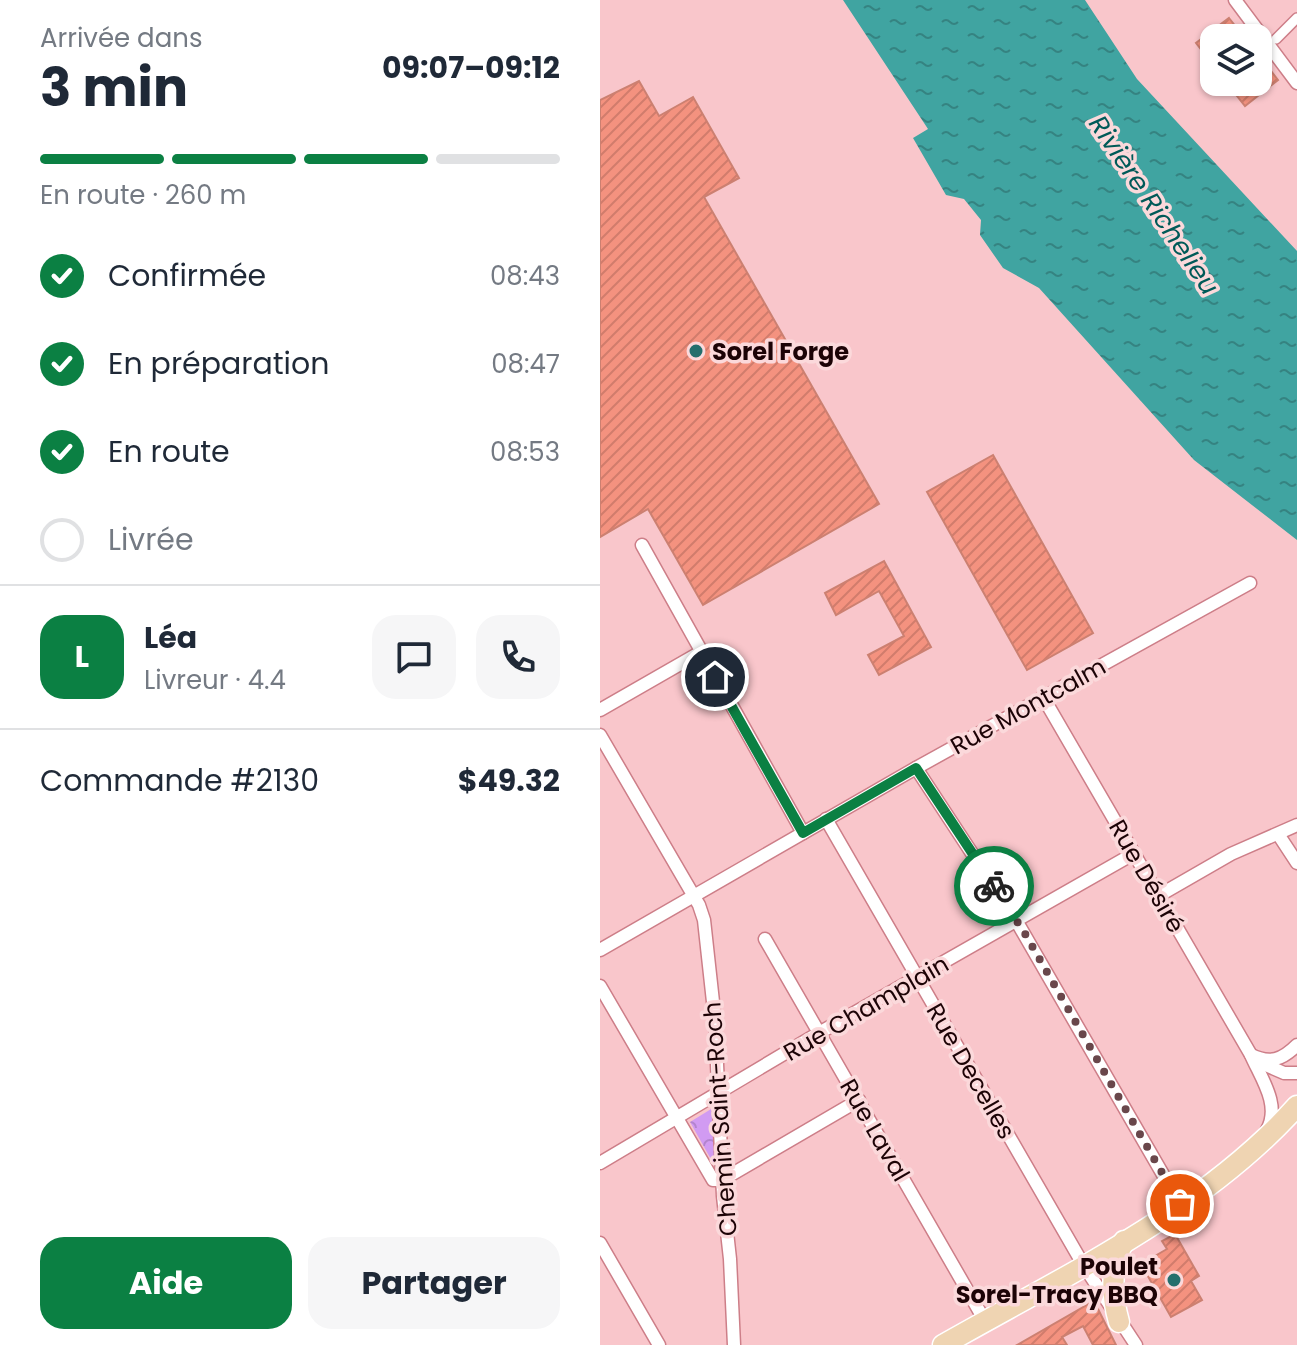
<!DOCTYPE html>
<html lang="fr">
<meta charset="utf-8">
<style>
:root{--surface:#fff;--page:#f6f6f7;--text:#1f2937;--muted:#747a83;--line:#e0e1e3;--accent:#0b8043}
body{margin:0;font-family:Poppins,sans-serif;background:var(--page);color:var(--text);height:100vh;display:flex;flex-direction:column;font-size:30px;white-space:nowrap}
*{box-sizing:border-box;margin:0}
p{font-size:26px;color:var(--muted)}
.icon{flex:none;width:44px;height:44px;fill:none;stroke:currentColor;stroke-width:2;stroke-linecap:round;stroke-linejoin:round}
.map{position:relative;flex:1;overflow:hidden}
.panel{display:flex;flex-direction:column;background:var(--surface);width:600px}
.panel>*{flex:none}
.controls{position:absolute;left:600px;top:24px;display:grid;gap:16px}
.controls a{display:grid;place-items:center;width:72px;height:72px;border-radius:16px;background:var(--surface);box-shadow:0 2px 6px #0004;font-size:40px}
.pin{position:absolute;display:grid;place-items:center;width:68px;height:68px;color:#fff;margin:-34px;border:4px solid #fff;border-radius:50%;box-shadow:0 2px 8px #0007}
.courier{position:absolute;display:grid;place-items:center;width:80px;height:80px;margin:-40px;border:6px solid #0b8043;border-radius:50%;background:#fff;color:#222;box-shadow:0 2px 10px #0007}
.summary em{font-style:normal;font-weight:700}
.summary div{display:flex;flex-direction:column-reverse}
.summary{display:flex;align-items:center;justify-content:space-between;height:136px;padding:0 40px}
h1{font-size:52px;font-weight:700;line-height:60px}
.bar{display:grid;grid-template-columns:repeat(4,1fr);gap:12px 8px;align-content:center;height:96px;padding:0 40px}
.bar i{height:10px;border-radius:6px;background:var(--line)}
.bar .on{background:var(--accent)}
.bar p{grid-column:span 4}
.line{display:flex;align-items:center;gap:20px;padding:0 40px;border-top:2px solid var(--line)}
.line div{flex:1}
.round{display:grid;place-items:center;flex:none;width:84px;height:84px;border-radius:24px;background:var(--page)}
ol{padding:0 40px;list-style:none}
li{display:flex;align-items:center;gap:24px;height:88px}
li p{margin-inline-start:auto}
li .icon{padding:8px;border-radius:50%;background:var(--accent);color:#fff;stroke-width:4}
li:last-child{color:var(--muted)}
li i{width:44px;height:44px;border:4px solid var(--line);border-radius:50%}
.cta{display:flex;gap:16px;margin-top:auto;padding:16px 40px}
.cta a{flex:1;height:92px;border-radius:24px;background:var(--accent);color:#fff;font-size:32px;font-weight:700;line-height:92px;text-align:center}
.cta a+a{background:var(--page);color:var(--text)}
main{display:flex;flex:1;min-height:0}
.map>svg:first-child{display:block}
</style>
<main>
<section class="panel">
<div class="summary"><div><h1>3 min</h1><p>Arrivée dans</p></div><em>09:07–09:12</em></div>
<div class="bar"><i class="on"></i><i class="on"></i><i class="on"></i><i></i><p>En route · 260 m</p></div>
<ol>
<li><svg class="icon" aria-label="check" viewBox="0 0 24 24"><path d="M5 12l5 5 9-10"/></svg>Confirmée<p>08:43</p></li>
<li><svg class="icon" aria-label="check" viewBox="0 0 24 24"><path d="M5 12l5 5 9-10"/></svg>En préparation<p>08:47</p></li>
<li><svg class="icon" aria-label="check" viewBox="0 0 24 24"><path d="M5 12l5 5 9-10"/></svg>En route<p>08:53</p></li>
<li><i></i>Livrée</li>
</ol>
<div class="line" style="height:144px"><b class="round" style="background:var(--accent);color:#fff">L</b><div><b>Léa</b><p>Livreur · 4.4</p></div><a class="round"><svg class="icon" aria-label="chat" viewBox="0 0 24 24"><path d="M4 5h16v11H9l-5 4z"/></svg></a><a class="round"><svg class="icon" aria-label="phone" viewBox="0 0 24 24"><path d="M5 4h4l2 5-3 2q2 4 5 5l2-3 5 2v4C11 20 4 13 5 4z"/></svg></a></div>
<div class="line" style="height:104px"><div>Commande #2130</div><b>$49.32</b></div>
<div class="cta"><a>Aide</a><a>Partager</a></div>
</section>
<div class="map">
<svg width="697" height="1345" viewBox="0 0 697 1345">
<defs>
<pattern id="park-crowns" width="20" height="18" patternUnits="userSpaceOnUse" patternTransform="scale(2)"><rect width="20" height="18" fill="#d19bf2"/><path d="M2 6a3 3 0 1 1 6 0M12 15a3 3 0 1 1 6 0" fill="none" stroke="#b384ce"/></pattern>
<pattern id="water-ripples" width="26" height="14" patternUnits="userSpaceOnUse" patternTransform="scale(2)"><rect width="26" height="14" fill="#40a4a1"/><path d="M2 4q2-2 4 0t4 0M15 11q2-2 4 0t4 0" fill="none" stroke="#358381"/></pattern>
<pattern id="building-hatch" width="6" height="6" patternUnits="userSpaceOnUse" patternTransform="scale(2)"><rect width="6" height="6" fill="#f4927f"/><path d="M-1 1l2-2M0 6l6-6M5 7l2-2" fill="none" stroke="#d17c6c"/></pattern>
</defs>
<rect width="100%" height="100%" fill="#f9c6cb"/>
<path fill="url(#park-crowns)" d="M116,1106L117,1170L90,1122Z"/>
<path fill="url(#water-ripples)" d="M243,0H485L537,79L697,251V540L594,460L439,288L403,268L380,235L381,220L364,199L346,195L313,138L328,129Z"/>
<g fill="url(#building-hatch)" stroke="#cc8071" stroke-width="2">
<path d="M629,18L640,32L632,38H614V66L596,43Z"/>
<path d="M668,67L678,80L645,106L626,82H658V75Z"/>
<path d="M39,81L59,116L93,97L139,178L104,197L279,504L103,605L48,509L0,537V100Z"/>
<path d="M393,455L493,633L427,670L327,492Z"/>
<path d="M284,561L331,647L279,675L268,655L304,636L279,591L236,615L225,593Z"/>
<path d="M575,1234L599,1276L591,1281L602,1300L571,1317L541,1264L567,1249L562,1241Z"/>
<path d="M494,1301L516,1345H493L483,1326L462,1337L467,1345H417Z"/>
</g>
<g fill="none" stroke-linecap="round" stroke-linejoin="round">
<g stroke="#cd7e88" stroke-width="12">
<path id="pedestrian" d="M676,39L697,18"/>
</g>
<g stroke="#cd7e88" stroke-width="15">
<g id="minor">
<path d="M635,0L697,83"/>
<path d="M42,545L203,833"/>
<path d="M443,697L651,1055C661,1078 681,1105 667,1130"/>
<path d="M0,710L101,652"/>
<path d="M0,735L99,905L104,920L115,1020L123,1196L130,1259L134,1345"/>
<path d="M316,768L417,922L580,1204"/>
<path d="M226,819L484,1266L536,1345"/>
<path d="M678,834L697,863"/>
<path d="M558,896L631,854L697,825"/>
<path d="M165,939L385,1321"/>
<path d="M0,950L316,768L650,583"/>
<path d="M0,986L113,1180H122L134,1173L259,1100"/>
<path d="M651,1055C670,1064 682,1060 697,1045"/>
<path d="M659,1062L684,1073H697"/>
<path d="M0,1163L219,1033L533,854"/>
<path d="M0,1243L59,1345"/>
</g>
</g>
<g stroke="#fff" stroke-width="23">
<g id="primary">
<path d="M519,1322C511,1294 510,1267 524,1241"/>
<path d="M343,1345C464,1276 603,1211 697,1106"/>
</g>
</g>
<use href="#pedestrian" stroke="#fff" stroke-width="9"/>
<use href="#minor" stroke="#fff" stroke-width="12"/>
<use href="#primary" stroke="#efd4b2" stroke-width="20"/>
</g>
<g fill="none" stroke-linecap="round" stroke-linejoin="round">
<path stroke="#69474b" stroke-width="8" stroke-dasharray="0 14.4" d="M394,886L424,932L580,1204"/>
<path stroke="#0b8043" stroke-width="10" d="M115,677L203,833L316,768L394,886"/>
</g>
<g fill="#246f6d" stroke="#fbd9db" stroke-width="3">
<circle cx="96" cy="351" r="8"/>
<circle cx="574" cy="1280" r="8"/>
</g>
<g text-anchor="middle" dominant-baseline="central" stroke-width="7" stroke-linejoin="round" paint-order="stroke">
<g font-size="24" font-weight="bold" fill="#1c0306" stroke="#fbd9db" text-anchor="start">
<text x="112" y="351">Sorel Forge</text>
<text x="558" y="1266" text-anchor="end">Poulet<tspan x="558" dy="28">Sorel-Tracy BBQ</tspan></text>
</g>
<g font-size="24" fill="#1c0306" stroke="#fbd9db">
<text transform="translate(428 706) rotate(-29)">Rue Montcalm</text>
<text transform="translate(547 876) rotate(60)">Rue Désiré</text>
<text transform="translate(266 1008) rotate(-30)">Rue Champlain</text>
<text transform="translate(371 1071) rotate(60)">Rue Decelles</text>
<text transform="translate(120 1119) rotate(-94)">Chemin Saint-Roch</text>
<text transform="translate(275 1130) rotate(60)">Rue Laval</text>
</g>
<g font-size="26" font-style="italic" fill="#005a58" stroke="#fbd9db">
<text transform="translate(554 205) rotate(56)">Rivière Richelieu</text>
</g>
</g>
</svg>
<div class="controls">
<a><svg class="icon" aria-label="layers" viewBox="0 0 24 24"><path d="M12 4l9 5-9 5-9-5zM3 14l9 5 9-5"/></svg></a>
</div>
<div class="pin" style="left:580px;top:1204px;background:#ea580c"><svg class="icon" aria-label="bag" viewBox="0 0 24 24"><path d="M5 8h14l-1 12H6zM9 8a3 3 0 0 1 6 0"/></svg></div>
<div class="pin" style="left:115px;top:677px;background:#1f2937"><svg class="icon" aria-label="home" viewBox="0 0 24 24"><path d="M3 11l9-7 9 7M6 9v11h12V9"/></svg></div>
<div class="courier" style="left:394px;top:886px"><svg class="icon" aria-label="bike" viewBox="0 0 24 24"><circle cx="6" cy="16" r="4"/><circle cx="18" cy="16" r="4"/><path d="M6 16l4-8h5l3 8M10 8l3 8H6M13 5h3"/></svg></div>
</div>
</main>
